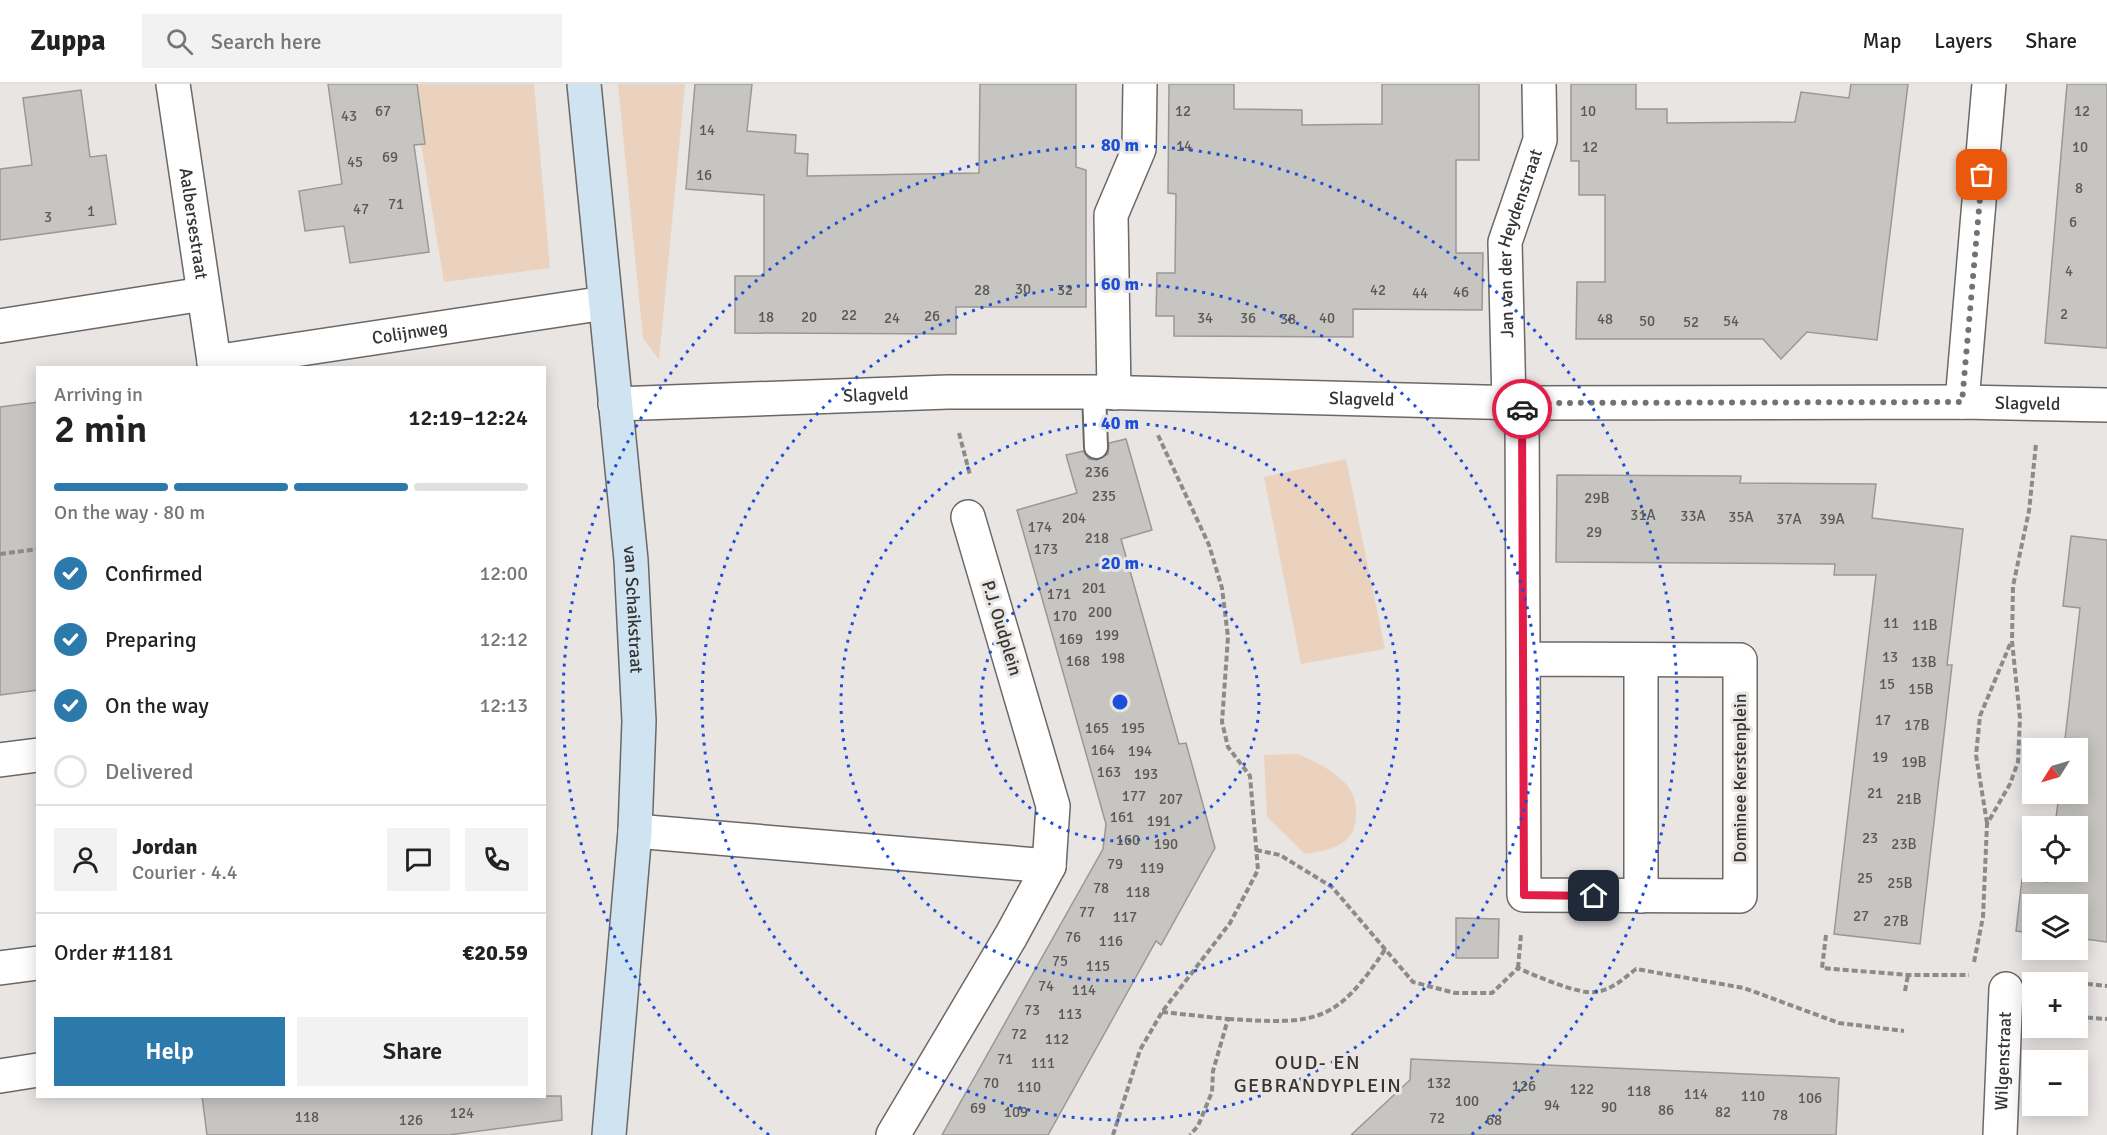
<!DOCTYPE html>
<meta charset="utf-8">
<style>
:root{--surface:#fff;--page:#f2f2f2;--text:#222;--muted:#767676;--line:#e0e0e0;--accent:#2c7aac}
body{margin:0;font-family:Signika,sans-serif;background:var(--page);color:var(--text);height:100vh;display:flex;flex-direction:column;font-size:22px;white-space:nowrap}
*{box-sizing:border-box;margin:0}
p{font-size:20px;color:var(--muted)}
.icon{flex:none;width:33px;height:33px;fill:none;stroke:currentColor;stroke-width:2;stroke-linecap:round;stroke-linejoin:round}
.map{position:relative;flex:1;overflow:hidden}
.panel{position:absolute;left:36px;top:282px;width:510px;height:732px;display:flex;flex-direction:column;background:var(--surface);border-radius:0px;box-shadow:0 3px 15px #0003}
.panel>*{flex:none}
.needle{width:39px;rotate:233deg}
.buttons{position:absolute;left:2022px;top:654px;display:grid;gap:12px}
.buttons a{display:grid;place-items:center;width:66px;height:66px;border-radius:0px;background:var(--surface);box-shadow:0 3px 15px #0003;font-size:30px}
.pin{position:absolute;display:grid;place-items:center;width:51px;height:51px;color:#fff;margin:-26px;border-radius:12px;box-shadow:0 3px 9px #0006}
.courier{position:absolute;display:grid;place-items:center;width:60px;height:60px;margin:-30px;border:4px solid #e11d48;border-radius:50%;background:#fff;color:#222;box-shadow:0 2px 8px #0007}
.summary em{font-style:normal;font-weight:600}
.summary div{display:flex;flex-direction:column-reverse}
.summary{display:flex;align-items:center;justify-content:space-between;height:102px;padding:0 18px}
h1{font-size:39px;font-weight:600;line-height:45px}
.bar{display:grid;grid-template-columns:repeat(4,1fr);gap:9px 6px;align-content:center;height:72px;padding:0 18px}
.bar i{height:8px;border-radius:4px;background:var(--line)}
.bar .selected{background:var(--accent)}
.bar p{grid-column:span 4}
.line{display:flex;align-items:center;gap:15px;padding:0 18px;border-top:2px solid var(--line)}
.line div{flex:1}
.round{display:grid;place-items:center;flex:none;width:63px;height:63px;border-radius:0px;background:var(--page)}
ol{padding:0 18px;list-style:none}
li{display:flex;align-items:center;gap:18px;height:66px}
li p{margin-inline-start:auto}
li .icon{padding:6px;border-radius:50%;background:var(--accent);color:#fff;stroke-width:4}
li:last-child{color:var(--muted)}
li i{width:33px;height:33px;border:3px solid var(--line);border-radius:50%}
.primary-button{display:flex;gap:12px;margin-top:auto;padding:12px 18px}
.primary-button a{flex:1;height:69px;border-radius:0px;background:var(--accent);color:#fff;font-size:24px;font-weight:600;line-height:69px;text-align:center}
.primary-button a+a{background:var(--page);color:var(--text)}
header{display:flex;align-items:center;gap:36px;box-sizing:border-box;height:84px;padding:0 30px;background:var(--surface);border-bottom:2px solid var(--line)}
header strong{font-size:28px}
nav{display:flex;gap:33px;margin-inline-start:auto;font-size:21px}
.search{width:420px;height:54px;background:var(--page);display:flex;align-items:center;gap:15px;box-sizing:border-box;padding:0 21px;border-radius:0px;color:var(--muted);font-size:22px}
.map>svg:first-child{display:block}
</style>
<header>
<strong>Zuppa</strong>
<div class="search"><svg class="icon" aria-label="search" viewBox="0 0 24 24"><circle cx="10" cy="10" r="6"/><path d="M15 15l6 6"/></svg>Search here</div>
<nav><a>Map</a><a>Layers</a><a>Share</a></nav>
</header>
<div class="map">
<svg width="2107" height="1051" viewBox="0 0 2107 1051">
<rect width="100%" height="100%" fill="#e8e5e3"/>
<g fill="#ebd2bf">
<path d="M411,0H534L550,184L444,198Z"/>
<path d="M618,0H685L659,276L643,254Z"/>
<path d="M1346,375L1385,565L1301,580L1264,393Z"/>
<path d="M1298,670C1314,677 1333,686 1345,699C1354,709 1356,717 1356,729C1357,761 1332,766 1305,770L1267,733L1264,671Z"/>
</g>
<g fill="#c7c5c2" stroke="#9a9896" stroke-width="1.5">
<path d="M328,0H417L425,60L414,61L429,168L350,179L344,142L305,147L299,107L342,100Z"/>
<path d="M695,0H752L747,47L796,51L795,69L808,70L807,92L979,89L980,0H1076V83L1086,86V223H956V250L735,249V192H764V111L686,105Z"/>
<path d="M1169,0H1234V25L1302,26V41L1382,40V0H1479V76H1456V169H1483L1482,226L1353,225V253L1174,252V232H1156L1157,189H1175L1176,110L1168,109Z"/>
<path d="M1571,0H1636V25H1667V39L1795,38L1801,8L1849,14L1851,0H1908L1877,256L1807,248L1781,275L1763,255H1576L1577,198H1605V111H1579V77H1571Z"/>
<path d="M2067,0H2107V264L2045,259Z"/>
<path d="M81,6L90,73L106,71L116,140L0,156V85L32,81L23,14Z"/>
<path d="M38,318V606L0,611V323Z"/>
<path d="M1126,355L1152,446L1121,455L1179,660L1186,659L1215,764L1161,861L1156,857L1048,1051H942L1103,765L1106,740L1017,426L1077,409L1066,371L1083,367L1089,375L1097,376L1108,370L1109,359Z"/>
<path d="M1557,391L1741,392L1740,399L1876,400L1872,434L1963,445L1947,581H1952L1920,860L1834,850L1876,491H1834L1835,480L1556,478Z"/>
<path d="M2071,452L2107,456V858L2078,854V820H2032V849L2016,847L2022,795L2048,798L2049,788H2078V742H2055L2059,710H2078V664H2064L2080,524L2063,522Z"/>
<path d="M1456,834L1499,835L1498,874H1456Z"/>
<path d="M1411,975L1839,994L1836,1051H1351L1410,996Z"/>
<path d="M202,1012H561L562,1036L449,1051H207Z"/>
</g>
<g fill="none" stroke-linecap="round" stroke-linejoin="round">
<g stroke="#6b6867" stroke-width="26">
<path id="lane" d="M1094,308L1096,363"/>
</g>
<g stroke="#6b6867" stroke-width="36">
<g id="street">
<path id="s1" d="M173,0L215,284"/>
<path d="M0,242L203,210"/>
<path id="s2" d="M214,278L605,219"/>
<path d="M1114,309L1111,131L1139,65L1140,0"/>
<path d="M1962,318L1989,0"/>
<path id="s3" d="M1509,319L1505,158L1540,56L1539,0"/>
<path d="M1522,319L1524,811L1740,812V576L1524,575"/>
<path id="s4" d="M615,320L948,308H1094L1522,319L1962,318L2107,321"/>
<path d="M1641,576V812"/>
<path d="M0,676L38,671"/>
<path d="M635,747L1049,782"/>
<path d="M0,884L38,879"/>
<path d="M0,992L38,986"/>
<path d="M893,1051L1011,852L1049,782L1053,722L968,433"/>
<path id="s5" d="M2000,1051L2006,905"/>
</g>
</g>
<g stroke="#6b6867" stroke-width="36">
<g id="secondary">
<path id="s6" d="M584,0L631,476L639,637L635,747L609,1051"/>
</g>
</g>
<g stroke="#8d8b8a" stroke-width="4" stroke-dasharray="6 3" stroke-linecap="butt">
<path d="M959,349L970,391"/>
<path d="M0,470L38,465"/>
<path d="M1987,739L1976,671L1980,632L2011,558"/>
<path d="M1256,766L1280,771L1332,803L1413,898L1455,909H1492L1518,884C1533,891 1580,911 1595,908C1612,906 1623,895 1636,885L1744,904L1839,939L1904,947"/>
<path d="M1826,851L1822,884L1908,891H1969"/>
<path d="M1974,878L1983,833L1987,740L2010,700L2018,678L2020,634L2012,557L2013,502L2029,427L2036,360"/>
<path d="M1518,884L1521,851"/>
<path d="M2045,897L2067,898"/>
<path d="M2078,899L2107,902"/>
<path d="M1905,907L1908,891"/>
<path d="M1162,928L1228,935L1213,987L1212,1008L1198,1042L1190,1051"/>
<path d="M2078,933L2107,935"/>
<path d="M1228,935C1316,940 1335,941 1386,864"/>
<path d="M1113,1051L1140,966L1162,928L1230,839L1258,786L1250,692L1228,663L1222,638L1228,553L1222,504L1209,461L1157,349"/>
</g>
<use href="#lane" stroke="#fff" stroke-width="22"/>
<use href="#street" stroke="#fff" stroke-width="33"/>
<use href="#secondary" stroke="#d0e3f1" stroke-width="33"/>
</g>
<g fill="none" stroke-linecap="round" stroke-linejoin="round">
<path stroke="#747371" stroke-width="6" stroke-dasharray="0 10.8" d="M1522,325V319L1962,318L1982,91"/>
<path stroke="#e11d48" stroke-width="8" d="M1522,325L1524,811L1594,812"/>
</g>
<g fill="none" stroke="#1d4ed8" stroke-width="3" stroke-dasharray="3 6">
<circle cx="1120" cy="618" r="139"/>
<circle cx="1120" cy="618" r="279"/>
<circle cx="1120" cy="618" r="418"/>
<path d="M769 1051A557 557 0 1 1 1471 1051"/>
</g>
<g text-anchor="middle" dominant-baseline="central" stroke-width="6" stroke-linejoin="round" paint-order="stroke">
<g font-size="15" fill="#5a5958">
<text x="383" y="27">67</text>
<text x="1183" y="27">12</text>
<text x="1588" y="27">10</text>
<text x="2082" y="27">12</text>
<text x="349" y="32">43</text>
<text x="707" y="46">14</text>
<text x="1184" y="62">14</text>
<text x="1590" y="63">12</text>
<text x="2080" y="63">10</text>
<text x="390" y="73">69</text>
<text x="355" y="78">45</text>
<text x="704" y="91">16</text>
<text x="2079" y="104">8</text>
<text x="396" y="120">71</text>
<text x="361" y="125">47</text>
<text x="91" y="127">1</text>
<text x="48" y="133">3</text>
<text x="2073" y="138">6</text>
<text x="2069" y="187">4</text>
<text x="1023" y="205">30</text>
<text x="982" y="206">28</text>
<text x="1065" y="206">32</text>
<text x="1378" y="206">42</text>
<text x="1461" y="208">46</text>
<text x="1420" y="209">44</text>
<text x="2064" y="230">2</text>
<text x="849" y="231">22</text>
<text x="932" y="232">26</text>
<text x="766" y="233">18</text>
<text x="809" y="233">20</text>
<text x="892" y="234">24</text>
<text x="1205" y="234">34</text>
<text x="1248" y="234">36</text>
<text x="1327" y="234">40</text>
<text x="1288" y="235">38</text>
<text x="1605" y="235">48</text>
<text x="1647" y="237">50</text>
<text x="1731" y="237">54</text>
<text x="1691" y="238">52</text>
<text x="1097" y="388">236</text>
<text x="1104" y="412">235</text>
<text x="1597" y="414">29B</text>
<text x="1643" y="431">31A</text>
<text x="1693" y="432">33A</text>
<text x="1741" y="433">35A</text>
<text x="1074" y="434">204</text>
<text x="1789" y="435">37A</text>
<text x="1832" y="435">39A</text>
<text x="1040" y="443">174</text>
<text x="1594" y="448">29</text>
<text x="1097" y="454">218</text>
<text x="1046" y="465">173</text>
<text x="1094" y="504">201</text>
<text x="1059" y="510">171</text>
<text x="1100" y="528">200</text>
<text x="1065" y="532">170</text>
<text x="1891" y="539">11</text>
<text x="1925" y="541">11B</text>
<text x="1107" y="551">199</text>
<text x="1071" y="555">169</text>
<text x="1890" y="573">13</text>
<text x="1113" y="574">198</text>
<text x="1078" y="577">168</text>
<text x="1924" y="578">13B</text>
<text x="1887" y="600">15</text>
<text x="1921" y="605">15B</text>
<text x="1883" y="636">17</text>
<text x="1917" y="641">17B</text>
<text x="1097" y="644">165</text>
<text x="1133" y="644">195</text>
<text x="1103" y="666">164</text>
<text x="1140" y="667">194</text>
<text x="1880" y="673">19</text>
<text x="1914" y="678">19B</text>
<text x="1109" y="688">163</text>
<text x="1146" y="690">193</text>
<text x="1875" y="709">21</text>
<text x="1134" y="712">177</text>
<text x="1171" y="715">207</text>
<text x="1909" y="715">21B</text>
<text x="1122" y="733">161</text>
<text x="1159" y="737">191</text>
<text x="1870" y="754">23</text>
<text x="1128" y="756">160</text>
<text x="1166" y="760">190</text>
<text x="1904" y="760">23B</text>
<text x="1115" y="780">79</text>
<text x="1152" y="784">119</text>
<text x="1865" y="794">25</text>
<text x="1900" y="799">25B</text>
<text x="1101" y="804">78</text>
<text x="1138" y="808">118</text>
<text x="1087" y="828">77</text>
<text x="1861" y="832">27</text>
<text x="1125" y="833">117</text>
<text x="1896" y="837">27B</text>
<text x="1073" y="853">76</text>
<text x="1111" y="857">116</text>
<text x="1060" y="877">75</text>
<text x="1098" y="882">115</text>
<text x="1046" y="902">74</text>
<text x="1084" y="906">114</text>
<text x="1032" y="926">73</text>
<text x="1070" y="930">113</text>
<text x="1019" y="950">72</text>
<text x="1057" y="955">112</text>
<text x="1005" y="975">71</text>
<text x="1043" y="979">111</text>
<text x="991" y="999">70</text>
<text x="1439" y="999">132</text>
<text x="1524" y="1002">126</text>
<text x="1029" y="1003">110</text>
<text x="1582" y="1005">122</text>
<text x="1639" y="1007">118</text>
<text x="1696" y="1010">114</text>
<text x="1753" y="1012">110</text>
<text x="1810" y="1014">106</text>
<text x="1467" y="1017">100</text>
<text x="1552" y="1021">94</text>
<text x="1609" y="1023">90</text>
<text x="978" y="1024">69</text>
<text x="1666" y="1026">86</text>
<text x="1016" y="1028">109</text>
<text x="1723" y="1028">82</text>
<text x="462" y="1029">124</text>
<text x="1780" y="1031">78</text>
<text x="307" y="1033">118</text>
<text x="1437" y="1034">72</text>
<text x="411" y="1036">126</text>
<text x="1494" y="1036">68</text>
</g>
<g font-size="18" fill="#363534" stroke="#e8e5e3">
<text stroke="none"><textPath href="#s1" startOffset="141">Aalbersestraat</textPath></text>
<text stroke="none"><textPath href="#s3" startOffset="162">Jan van der Heydenstraat</textPath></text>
<text stroke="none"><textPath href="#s2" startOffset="198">Colijnweg</textPath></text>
<text stroke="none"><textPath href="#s4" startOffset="261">Slagveld</textPath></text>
<text stroke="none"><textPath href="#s4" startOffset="747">Slagveld</textPath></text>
<text stroke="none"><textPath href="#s4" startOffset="1413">Slagveld</textPath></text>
<text stroke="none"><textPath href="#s6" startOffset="528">van Schaikstraat</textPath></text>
<text transform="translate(1002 544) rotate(73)">P.J. Oudplein</text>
<text transform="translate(1740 694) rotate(-90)">Dominee Kerstenplein</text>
<text stroke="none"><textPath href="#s5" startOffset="74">Wilgenstraat</textPath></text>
</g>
<g font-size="20" letter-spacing="1.5" fill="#363534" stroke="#e8e5e3">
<text x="1318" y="978">OUD- EN<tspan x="1318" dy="23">GEBRANDYPLEIN</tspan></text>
</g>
</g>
<circle cx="1120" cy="618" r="9" fill="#1d4ed8" stroke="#e8e5e3" stroke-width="3"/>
<g font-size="18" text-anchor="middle" font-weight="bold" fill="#1d4ed8" stroke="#e8e5e3" stroke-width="6" stroke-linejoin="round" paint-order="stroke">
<text x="1120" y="67">80 m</text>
<text x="1120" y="206">60 m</text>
<text x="1120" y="345">40 m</text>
<text x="1120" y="485">20 m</text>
</g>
</svg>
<div class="buttons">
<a><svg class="needle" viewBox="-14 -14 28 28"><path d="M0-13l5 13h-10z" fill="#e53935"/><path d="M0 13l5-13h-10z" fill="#767676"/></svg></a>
<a><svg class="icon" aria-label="locate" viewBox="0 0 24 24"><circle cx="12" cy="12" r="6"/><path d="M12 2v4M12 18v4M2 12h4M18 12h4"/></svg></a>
<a><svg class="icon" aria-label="layers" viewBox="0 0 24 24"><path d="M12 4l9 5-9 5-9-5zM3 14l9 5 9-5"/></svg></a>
<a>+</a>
<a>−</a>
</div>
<div class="pin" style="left:1982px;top:91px;background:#ea580c"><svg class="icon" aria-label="bag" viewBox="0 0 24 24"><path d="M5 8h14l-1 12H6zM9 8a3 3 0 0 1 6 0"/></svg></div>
<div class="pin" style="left:1594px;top:812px;background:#1f2937"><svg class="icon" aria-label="home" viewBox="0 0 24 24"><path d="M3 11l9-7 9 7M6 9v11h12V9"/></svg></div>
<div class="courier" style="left:1522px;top:325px"><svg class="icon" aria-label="car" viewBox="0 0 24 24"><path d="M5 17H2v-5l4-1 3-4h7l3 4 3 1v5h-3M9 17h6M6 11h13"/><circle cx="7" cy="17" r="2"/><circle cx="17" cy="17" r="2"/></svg></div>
<section class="panel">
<div class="summary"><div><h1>2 min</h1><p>Arriving in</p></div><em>12:19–12:24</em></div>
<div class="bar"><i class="selected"></i><i class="selected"></i><i class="selected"></i><i></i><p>On the way · 80 m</p></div>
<ol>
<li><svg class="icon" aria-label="check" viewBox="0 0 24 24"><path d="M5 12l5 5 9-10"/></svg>Confirmed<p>12:00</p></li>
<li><svg class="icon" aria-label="check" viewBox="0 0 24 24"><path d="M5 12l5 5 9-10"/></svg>Preparing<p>12:12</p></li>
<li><svg class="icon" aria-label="check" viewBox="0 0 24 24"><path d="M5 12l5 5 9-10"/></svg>On the way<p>12:13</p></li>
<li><i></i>Delivered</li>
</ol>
<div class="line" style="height:108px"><a class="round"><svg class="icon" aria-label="person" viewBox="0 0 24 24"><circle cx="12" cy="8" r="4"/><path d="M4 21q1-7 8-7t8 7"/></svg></a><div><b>Jordan</b><p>Courier · 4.4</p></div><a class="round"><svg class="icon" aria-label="chat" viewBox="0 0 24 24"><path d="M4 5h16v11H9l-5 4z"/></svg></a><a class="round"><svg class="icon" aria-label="phone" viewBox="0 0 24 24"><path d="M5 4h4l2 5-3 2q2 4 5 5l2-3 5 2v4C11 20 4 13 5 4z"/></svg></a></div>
<div class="line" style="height:78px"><div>Order #1181</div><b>€20.59</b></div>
<div class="primary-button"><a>Help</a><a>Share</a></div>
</section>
</div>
